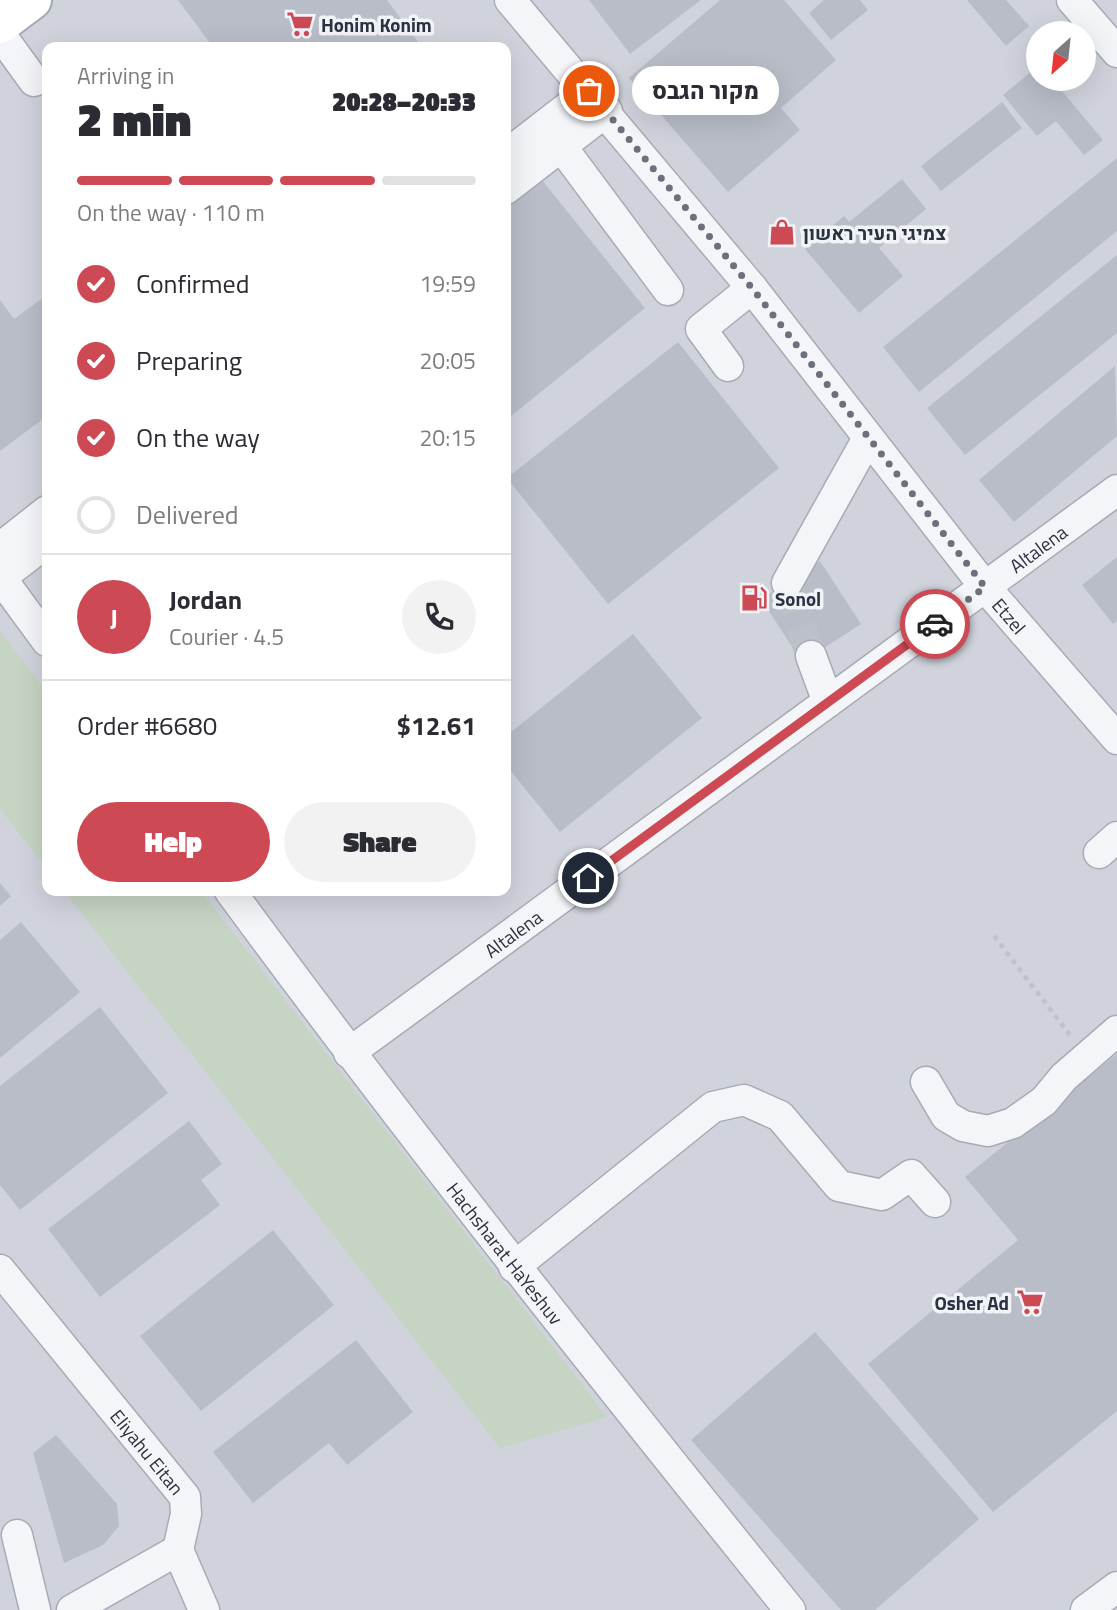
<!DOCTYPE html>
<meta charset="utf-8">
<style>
:root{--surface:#fff;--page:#f2f2f3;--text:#2b2b33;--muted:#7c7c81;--line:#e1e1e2;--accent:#cd4953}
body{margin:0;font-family:"Titillium Web",Heebo,sans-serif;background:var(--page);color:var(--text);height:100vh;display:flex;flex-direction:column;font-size:26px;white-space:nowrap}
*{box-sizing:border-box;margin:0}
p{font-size:23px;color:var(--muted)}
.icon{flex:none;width:38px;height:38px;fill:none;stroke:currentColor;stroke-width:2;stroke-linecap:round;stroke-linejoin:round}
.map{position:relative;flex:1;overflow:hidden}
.panel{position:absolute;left:42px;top:42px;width:469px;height:854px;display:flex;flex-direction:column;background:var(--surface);border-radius:14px;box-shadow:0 7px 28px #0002}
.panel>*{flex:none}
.needle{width:46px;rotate:207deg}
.tools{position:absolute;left:1026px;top:21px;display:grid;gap:14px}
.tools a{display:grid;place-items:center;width:70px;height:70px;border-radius:50%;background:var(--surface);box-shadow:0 7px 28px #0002;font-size:35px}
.pin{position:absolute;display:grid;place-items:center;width:60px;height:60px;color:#fff;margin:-30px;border:4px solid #fff;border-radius:50%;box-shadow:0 2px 7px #0007}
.courier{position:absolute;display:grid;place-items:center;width:70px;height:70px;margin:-35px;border:5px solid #cd4953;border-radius:50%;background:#fff;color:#222;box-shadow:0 2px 9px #0007}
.bubble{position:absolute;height:49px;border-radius:24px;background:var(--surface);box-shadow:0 7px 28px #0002;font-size:23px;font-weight:800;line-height:49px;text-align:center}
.headline em{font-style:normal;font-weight:800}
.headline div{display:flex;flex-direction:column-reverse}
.headline{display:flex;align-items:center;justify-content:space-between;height:119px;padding:0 35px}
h1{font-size:46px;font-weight:800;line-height:52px}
.bar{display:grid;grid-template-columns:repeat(4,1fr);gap:10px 7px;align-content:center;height:84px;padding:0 35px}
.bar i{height:9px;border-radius:5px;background:var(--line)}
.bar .current{background:var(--accent)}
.bar p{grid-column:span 4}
.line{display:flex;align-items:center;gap:18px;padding:0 35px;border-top:2px solid var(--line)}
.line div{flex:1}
.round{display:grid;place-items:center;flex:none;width:74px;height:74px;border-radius:37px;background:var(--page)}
ol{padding:0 35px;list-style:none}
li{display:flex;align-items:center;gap:21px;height:77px}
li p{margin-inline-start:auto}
li .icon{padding:7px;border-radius:50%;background:var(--accent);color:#fff;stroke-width:4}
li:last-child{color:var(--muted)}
li i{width:38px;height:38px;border:4px solid var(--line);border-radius:50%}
.button{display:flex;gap:14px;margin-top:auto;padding:14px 35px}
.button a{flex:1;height:80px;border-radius:42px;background:var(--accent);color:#fff;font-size:28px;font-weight:800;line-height:80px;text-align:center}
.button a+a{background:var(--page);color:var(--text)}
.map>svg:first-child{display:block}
</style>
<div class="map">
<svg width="1117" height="1610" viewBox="0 0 1117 1610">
<rect width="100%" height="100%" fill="#e1e4ea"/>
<path fill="#d0d3dc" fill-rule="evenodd" d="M0,0H1117V1610H0ZM1038,33H1083V79H1038ZM47,47H506V891H47Z"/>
<g fill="#c6d4c3">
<path d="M0,631L47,692V869L0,809Z"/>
<path d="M64,891H201L607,1417L500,1448Z"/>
</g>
<g fill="#b9bdc7">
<path d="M178,0H387L422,47H213Z"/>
<path d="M589,0H701L630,54Z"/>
<path d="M720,0H784L836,60L781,108L800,130L728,192L629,78Z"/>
<path d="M824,0H860L868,10L831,40L809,13Z"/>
<path d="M967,0H1006L1029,26L1006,46Z"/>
<path d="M1038,66V79H1052L1103,140L1084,155L1056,121L1037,136L1003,95Z"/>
<path d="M1002,102L1022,128L941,191L921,166Z"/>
<path d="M1117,158V231L919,392L883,347Z"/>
<path d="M902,179L926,209L879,248L903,276L859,313L805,249L844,216L849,222Z"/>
<path d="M542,180L645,308L506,420V209Z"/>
<path d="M1117,255V333L965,455L927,408Z"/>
<path d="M47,295V416L0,451V300L14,319Z"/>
<path d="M678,342L779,468L608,604L507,478Z"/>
<path d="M1115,366L1117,436L1014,522L979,480Z"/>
<path d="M1117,557V621L1113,624L1082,585Z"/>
<path d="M820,561L861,624L802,662L761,599Z"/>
<path d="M633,634L702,718L560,832L506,765V736Z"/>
<path d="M0,883L11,896L0,906Z"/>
<path d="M21,922L80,992L0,1058V940Z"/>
<path d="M100,1007L168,1093L20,1210L0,1185V1086Z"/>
<path d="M1117,1054V1411L993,1512L868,1364L1018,1240L965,1177Z"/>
<path d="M189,1121L222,1164L201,1180L220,1205L100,1297L48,1229Z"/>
<path d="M273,1230L334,1305L201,1411L140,1336Z"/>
<path d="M815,1332L979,1519L875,1610H841L691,1440Z"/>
<path d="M356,1340L413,1412L347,1465L329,1443L253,1503L213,1452Z"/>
<path d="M56,1435L117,1504L119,1526L103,1545L64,1563L33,1453Z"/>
</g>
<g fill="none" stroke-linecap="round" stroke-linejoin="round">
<path stroke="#bcc0c8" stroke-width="30" stroke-dasharray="30 15" stroke-linecap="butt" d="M787,583L811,656"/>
<g stroke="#a6abb4" stroke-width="33">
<g id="minor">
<path id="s1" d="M510,0L752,288L985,587L1117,739"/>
<path d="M1072,0L1117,52"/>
<path d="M0,34L34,81"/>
<path d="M561,146L668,290"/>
<path d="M506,155L589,91"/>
<path d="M506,189L607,111"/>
<path d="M728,366L701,329L752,288"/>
<path d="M0,548L47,511"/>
<path d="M0,577L47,641"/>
<path d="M0,578L47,542"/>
<path d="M787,583L868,438"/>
<path d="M811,656L828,702"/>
<path d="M1099,853L1117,837"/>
<path id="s2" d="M230,891C410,1136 599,1373 790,1610"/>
<path id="s3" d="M349,1053L1117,490"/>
<path d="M926,1082L946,1116L963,1126L988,1131L1013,1123L1044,1101L1064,1077L1117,1031"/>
<path d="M514,1267L713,1107L744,1100L780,1116L839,1186L882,1195L911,1175L935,1202"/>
<path id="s4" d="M0,1270L185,1497L186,1514L178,1550L72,1610"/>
<path d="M17,1535L35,1610"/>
<path d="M178,1550L204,1610"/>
<path d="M1086,1610L1117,1587"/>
</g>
</g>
<g stroke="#a1a8b5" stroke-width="42">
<path id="major" d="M0,24L32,0"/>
</g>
<path stroke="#bfc2c8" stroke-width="4.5" stroke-dasharray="5 5" stroke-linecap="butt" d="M994,936L1070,1035"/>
<use href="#minor" stroke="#f4f5f8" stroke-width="30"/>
<use href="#major" stroke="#fff" stroke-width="38"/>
</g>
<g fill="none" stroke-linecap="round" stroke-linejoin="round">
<path stroke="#6a707c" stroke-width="7" stroke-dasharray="0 12.6" d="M589,91L752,288L985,587L935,624"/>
<path stroke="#cd4953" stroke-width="9" d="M588,878L935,624"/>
</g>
<defs>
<g id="supermarket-bare" transform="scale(2.1)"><path d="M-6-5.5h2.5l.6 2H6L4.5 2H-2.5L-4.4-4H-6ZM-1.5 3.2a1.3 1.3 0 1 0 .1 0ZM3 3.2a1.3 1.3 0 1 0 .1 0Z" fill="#cd4953" stroke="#f1f3f7" stroke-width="2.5" paint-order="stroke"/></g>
<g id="shop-bare" transform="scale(2.1)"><path d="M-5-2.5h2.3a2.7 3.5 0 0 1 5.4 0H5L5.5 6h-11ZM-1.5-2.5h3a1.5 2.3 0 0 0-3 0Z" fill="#cd4953" stroke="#f1f3f7" stroke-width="2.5" paint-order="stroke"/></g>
<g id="fuel-bare" transform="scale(2.1)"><path d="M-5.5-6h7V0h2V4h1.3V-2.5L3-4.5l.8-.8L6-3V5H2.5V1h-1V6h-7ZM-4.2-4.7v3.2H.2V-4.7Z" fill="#cd4953" stroke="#f1f3f7" stroke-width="2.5" paint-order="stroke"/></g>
</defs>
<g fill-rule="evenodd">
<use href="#supermarket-bare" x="300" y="24"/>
<use href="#shop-bare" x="782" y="232"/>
<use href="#fuel-bare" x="754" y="598"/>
<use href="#supermarket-bare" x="1030" y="1302"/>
</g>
<g text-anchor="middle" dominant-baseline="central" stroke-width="7" stroke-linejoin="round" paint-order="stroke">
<g font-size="19" font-weight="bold" fill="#2a3141" stroke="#f1f3f7" text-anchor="start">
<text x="321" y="24">Honim Konim</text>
<text x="803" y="232">צמיגי העיר ראשון</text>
<text x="775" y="598">Sonol</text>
<text x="1009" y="1302" text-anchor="end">Osher Ad</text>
</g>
<g font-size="19" fill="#2a3141" stroke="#f1f3f7">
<text stroke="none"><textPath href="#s3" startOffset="854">Altalena</textPath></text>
<text stroke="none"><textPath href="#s1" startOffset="793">Etzel</textPath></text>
<text stroke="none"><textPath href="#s3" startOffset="203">Altalena</textPath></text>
<text stroke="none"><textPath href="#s2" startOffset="455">Hachsharat HaYeshuv</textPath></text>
<text stroke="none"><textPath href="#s4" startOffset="234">Eliyahu Eitan</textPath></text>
</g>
</g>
</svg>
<div class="tools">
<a><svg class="needle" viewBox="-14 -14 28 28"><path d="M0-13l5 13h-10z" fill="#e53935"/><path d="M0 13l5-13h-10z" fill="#7c7c81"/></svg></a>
</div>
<div class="pin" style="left:589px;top:91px;background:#ea580c"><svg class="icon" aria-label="bag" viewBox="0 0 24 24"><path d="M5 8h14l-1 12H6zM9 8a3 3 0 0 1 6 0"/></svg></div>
<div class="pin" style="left:588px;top:878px;background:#1f2937"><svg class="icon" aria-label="home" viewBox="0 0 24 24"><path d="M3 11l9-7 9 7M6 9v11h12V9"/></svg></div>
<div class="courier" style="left:935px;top:624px"><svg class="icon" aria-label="car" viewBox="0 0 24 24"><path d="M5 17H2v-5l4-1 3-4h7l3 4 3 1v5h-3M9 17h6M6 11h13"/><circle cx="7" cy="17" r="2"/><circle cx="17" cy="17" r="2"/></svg></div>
<div class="bubble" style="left:632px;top:66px;width:147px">מקור הגבס</div>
<section class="panel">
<div class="headline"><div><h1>2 min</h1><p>Arriving in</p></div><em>20:28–20:33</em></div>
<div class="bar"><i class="current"></i><i class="current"></i><i class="current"></i><i></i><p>On the way · 110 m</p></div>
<ol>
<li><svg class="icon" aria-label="check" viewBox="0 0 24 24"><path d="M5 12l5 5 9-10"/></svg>Confirmed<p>19:59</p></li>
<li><svg class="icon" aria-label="check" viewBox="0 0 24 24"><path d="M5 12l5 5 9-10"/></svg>Preparing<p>20:05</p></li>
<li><svg class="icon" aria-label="check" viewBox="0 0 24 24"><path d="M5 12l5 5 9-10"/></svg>On the way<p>20:15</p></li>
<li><i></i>Delivered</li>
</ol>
<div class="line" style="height:126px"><b class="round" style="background:var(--accent);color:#fff">J</b><div><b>Jordan</b><p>Courier · 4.5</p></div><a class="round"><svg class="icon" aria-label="phone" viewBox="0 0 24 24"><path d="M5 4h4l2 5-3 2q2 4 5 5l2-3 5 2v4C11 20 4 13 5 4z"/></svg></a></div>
<div class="line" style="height:91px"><div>Order #6680</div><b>$12.61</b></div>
<div class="button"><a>Help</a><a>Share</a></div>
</section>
</div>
